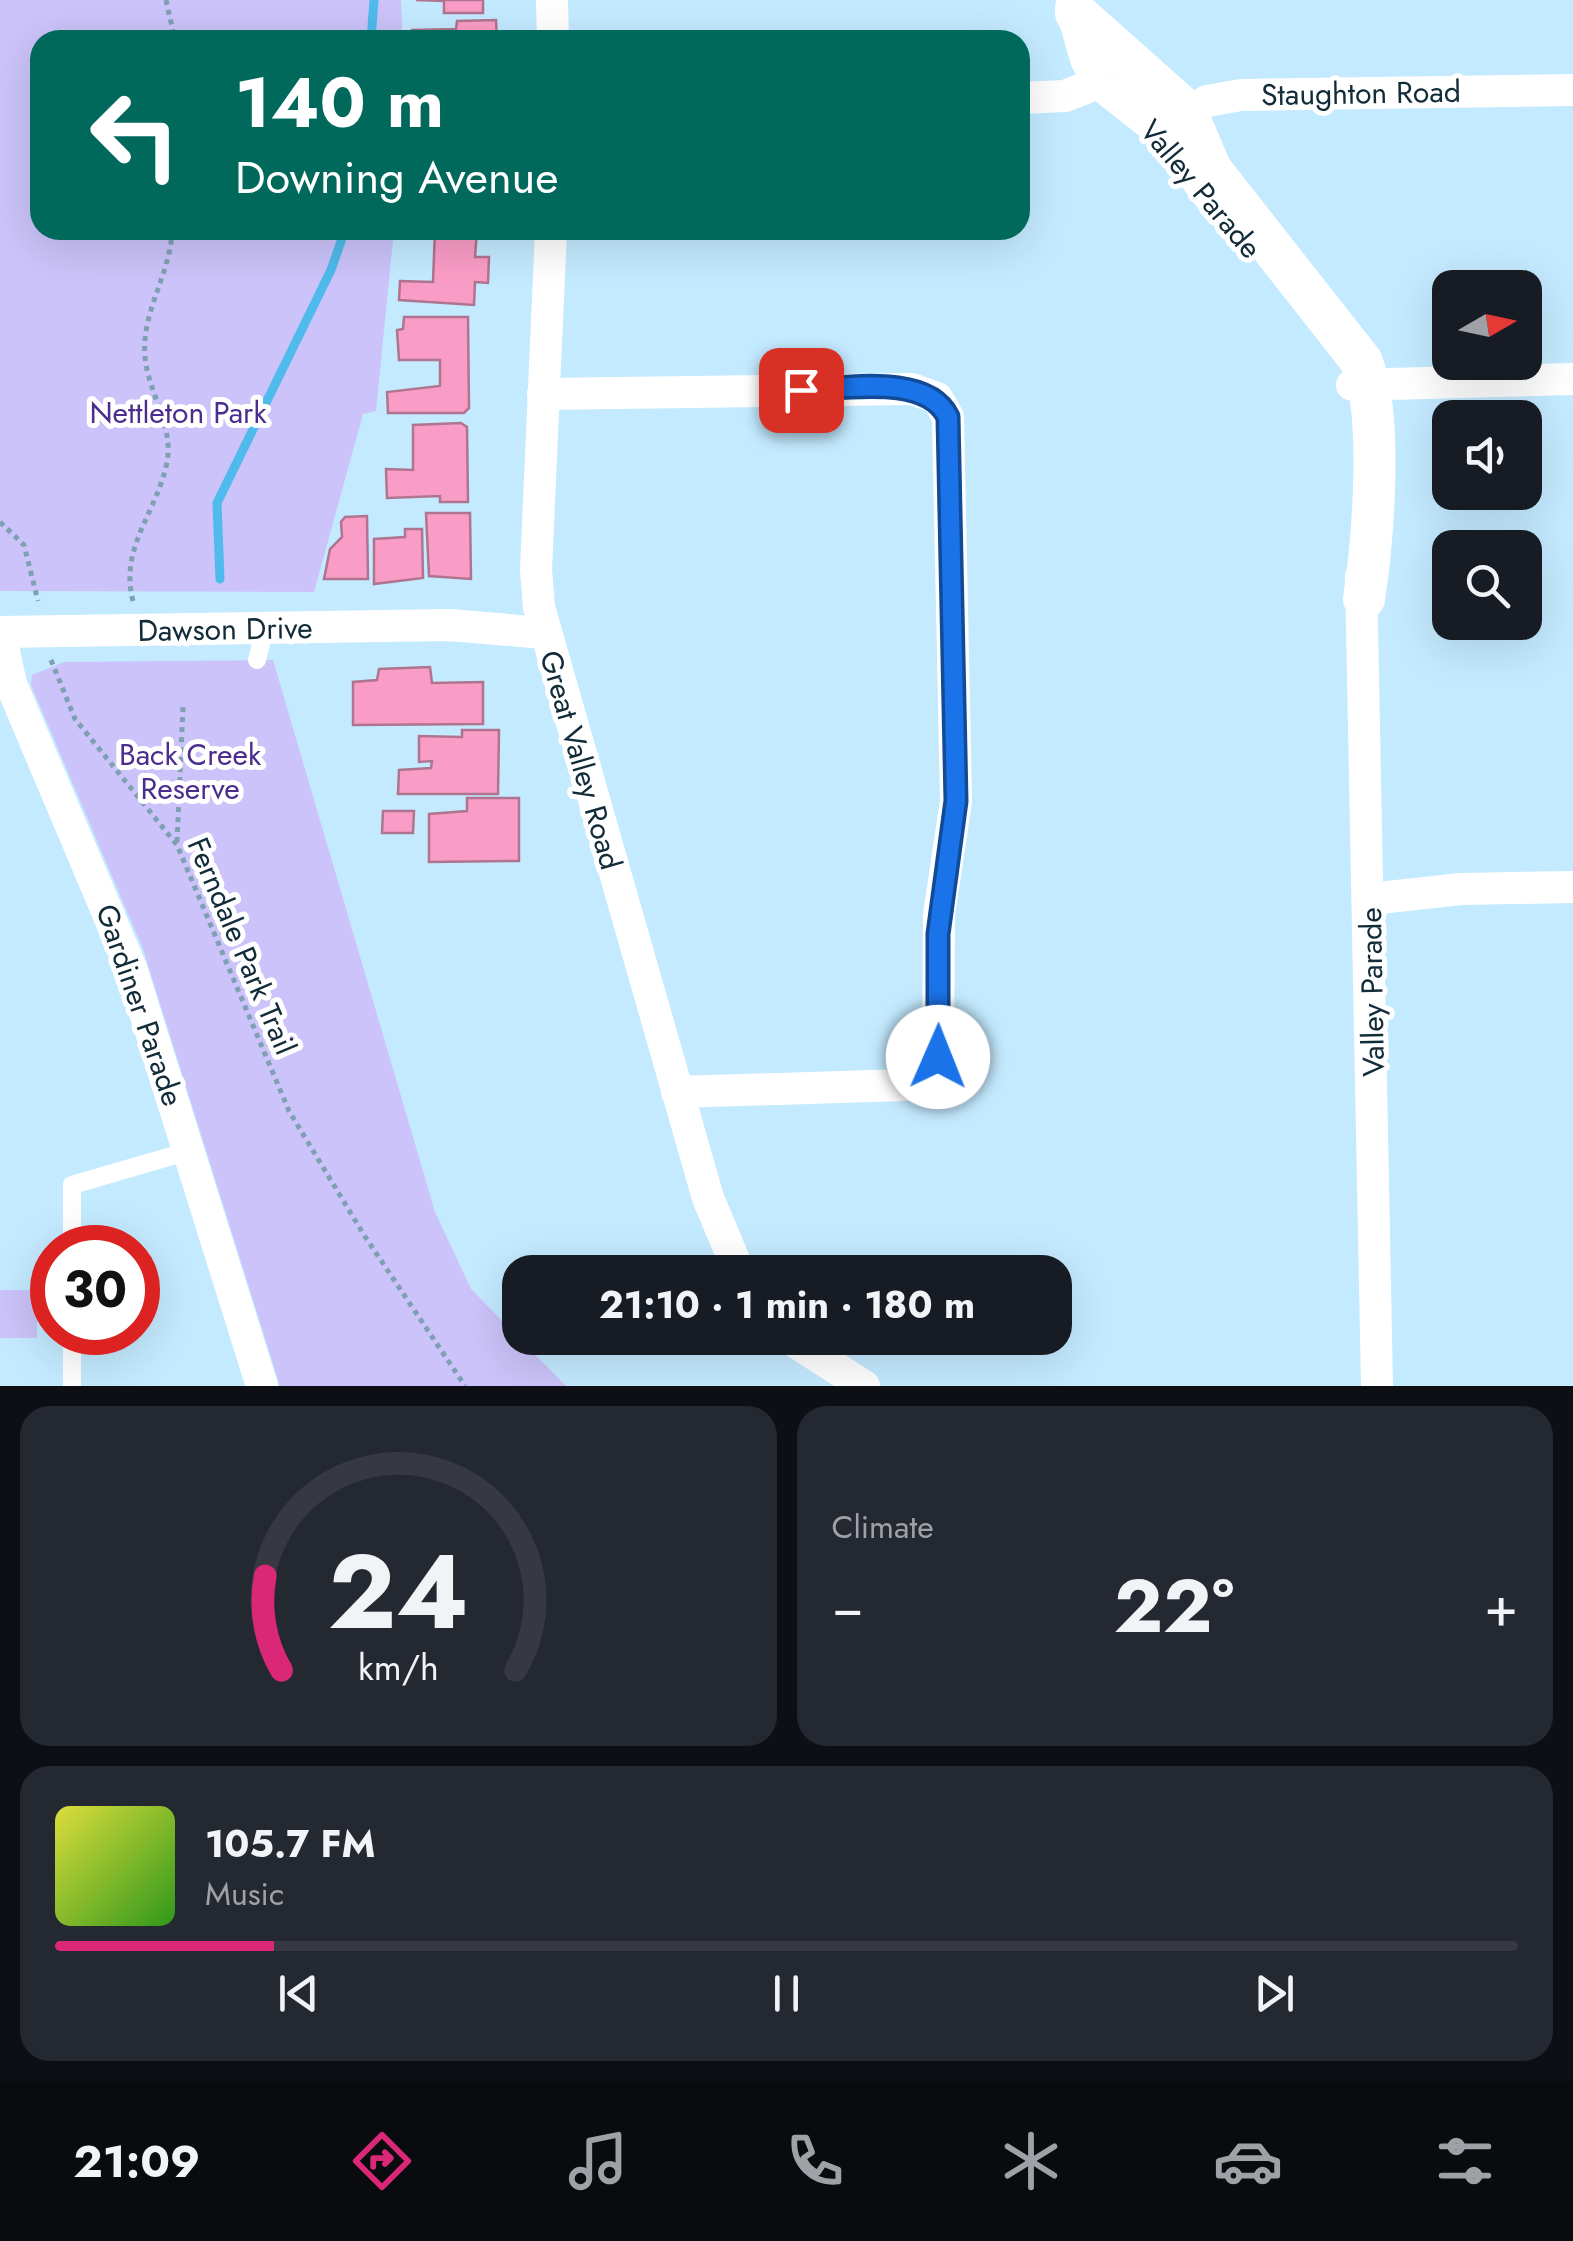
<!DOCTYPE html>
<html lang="en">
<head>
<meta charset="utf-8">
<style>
	:root { --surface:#171b24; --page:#242831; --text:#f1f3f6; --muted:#9ea1a6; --line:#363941; --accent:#db2777 }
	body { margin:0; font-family:Jost,sans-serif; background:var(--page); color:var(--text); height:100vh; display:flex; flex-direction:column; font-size:38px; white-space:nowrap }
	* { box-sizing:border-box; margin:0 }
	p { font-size:32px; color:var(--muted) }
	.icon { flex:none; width:55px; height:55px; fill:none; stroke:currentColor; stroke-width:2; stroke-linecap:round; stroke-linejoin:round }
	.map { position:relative; height:1386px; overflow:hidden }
	.sheet { display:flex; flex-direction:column; gap:20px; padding:20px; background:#0d0f14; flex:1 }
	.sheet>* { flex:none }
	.top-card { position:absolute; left:30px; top:30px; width:1000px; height:210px; border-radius:30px; box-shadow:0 10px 40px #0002; background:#00695c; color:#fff; overflow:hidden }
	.needle { width:65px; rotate:81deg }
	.tools { position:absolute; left:1432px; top:270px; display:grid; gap:20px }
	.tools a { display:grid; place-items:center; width:110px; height:110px; border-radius:20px; background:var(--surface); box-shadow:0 10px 40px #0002; font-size:50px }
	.speed { position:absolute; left:30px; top:1225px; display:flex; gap:20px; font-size:50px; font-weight:700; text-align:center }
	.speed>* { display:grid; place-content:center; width:130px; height:130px; border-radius:50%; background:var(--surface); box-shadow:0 10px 40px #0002; line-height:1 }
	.speed .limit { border:15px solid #d22; background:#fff; color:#111 }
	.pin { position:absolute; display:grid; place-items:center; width:85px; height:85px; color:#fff; margin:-42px; border-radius:20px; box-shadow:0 5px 15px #0006 }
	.me { position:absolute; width:110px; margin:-55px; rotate:1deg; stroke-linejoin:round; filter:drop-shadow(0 0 8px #0008) }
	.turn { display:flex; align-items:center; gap:35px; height:210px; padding:0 40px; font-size:45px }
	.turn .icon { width:130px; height:130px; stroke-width:2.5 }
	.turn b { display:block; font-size:70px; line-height:85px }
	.big { font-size:75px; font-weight:700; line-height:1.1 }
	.sheet .widget { flex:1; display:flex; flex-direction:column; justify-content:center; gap:15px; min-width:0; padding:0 35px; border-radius:30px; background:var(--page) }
	.sheet .dial { align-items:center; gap:0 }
	.dial svg { height:260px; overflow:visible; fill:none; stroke:var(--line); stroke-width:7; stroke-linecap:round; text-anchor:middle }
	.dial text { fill:var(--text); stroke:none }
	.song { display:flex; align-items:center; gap:30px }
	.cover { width:120px; height:120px; border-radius:15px; background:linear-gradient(135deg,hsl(60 70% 55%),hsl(110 70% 35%)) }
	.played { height:10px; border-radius:5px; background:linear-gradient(90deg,var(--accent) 15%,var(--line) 15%) }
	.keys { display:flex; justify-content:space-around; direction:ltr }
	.heat { display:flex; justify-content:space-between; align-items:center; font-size:55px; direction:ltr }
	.sheet .tiles { flex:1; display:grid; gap:20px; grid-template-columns:1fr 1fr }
	.widget:last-child { grid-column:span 2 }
	.trip { position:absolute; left:502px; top:1255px; width:570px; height:100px; border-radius:30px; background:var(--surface); box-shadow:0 10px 40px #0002; font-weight:700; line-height:100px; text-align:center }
	.menu { display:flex; height:160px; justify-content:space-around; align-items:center; background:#090b0e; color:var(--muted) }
	.menu .icon { width:70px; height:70px }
	.menu .on { color:var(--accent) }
	.menu b { font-size:45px; color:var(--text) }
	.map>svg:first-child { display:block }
	.green { fill:#cbc3f9 }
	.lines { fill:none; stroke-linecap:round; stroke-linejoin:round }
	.stream { stroke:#4fbaec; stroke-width:9 }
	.building { fill:#fa9dc6; stroke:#af758e; stroke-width:2.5 }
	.path { stroke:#7ea0b2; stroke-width:5; stroke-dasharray:5 5; stroke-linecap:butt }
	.service { stroke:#fff; stroke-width:18 }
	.minor { stroke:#fff; stroke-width:32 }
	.tertiary { stroke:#fff; stroke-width:42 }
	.route-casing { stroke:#114b97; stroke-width:25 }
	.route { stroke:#1a73e8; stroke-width:18 }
	.labels { text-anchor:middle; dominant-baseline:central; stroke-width:10; stroke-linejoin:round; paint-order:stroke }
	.street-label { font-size:30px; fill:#112b38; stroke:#fff }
	.park-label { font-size:30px; fill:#4a2d8d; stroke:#fff }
</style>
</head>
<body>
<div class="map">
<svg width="1573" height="1386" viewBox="0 0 1573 1386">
	<rect width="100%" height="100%" fill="#c4eaff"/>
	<g class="green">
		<polygon points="0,0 401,0 403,40 40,40 40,230 394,230 376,411 363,414 314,592 0,591"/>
		<polygon points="273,660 435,1212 471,1289 566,1386 280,1386 143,949 31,685 32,675 64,662"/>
		<rect x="0" y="1290" width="37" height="48"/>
	</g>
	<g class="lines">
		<g class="stream">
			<polyline points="371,40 374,0"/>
			<polyline points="220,579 217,503 331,270 345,230"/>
		</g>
	</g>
	<g class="building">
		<polygon points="483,0 483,13 444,13 444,1 416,0"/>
		<polygon points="496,20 497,40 412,40 412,30 456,29 457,21"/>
		<polygon points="435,230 477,230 475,257 489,257 488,283 475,282 474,305 399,300 400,281 433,282"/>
		<polygon points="404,317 468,317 469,408 464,413 388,413 387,392 440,386 440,360 399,360 397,330 403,329"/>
		<polygon points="461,423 467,427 468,502 440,502 440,496 387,498 386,469 413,470 413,425"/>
		<polygon points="426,513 470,513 471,579 429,576"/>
		<polygon points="367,516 368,579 324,579 330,549 342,537 341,522 345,517"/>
		<polygon points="405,529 422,529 423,578 374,584 374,539 405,537"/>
		<polygon points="430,667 432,683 483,682 483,724 353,725 353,682 377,680 379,669"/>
		<polygon points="462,730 499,730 498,794 398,794 399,770 431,768 432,761 419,762 419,736 462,737"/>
		<polygon points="467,798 519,798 519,861 429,862 429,814 467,811"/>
		<polygon points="383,811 414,811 413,833 382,833"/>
	</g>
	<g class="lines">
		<g class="path">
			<polyline points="166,0 175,40"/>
			<polyline points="0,522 24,545 38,601"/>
			<path d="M133,601C119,547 157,513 167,462C174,426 148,392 145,357C141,311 171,274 172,230"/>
			<polyline points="51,660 75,719 177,845 289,1111 364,1235 465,1386"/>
			<polyline points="177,842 183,706"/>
		</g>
		<g class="service">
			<polyline points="257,660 265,628"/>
			<polyline points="72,1248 72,1185 189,1151"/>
			<polyline points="72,1386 72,1332"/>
		</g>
		<g class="minor">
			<polyline points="552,0 553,40"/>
			<polyline points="1071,7 1086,59 1098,83 1159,131 1212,200"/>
			<polyline points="1020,98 1065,96 1098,83"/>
			<polyline points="1169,123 1207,101 1241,95 1573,90"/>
			<polyline points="551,230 536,570 539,607 708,1198 739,1272"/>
			<polyline points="1352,385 1573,379"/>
			<polyline points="543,394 912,389 937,398 948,417 956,801 939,915 938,1057 927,1075 905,1085 677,1092"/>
			<polyline points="1361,576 1377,1386"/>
			<polyline points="0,632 11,684 131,968 262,1386"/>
			<polyline points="1,632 449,625 544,633"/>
			<polyline points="1370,899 1461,889 1573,887"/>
			<polyline points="789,1338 864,1386"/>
		</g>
		<path class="tertiary" d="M1076,13L1186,111L1211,170L1362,362C1383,416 1373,540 1364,599"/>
	</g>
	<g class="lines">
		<defs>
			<path id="route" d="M801,390C844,389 927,373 948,417L956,801L938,934V1057"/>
		</defs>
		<use href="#route" class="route-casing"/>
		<use href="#route" class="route"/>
	</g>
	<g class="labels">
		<g class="street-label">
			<text transform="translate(1361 93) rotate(-1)">Staughton Road</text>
			<text transform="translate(1201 189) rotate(50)">Valley Parade</text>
			<text transform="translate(225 629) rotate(-1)">Dawson Drive</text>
			<text transform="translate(581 760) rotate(74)">Great Valley Road</text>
			<text transform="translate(242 946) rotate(67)">Ferndale Park Trail</text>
			<text transform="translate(1372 992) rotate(-91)">Valley Parade</text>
			<text transform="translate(140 1005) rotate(71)">Gardiner Parade</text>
		</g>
		<g class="park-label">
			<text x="178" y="412">Nettleton Park</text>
			<text x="190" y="754">Back Creek<tspan x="190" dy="34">Reserve</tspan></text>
		</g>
	</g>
</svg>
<div class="tools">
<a><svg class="needle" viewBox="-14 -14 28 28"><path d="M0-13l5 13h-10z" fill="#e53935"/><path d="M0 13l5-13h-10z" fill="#9ea1a6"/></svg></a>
<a><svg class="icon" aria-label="sound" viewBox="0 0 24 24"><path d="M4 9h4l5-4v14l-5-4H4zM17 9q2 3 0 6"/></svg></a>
<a><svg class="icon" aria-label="search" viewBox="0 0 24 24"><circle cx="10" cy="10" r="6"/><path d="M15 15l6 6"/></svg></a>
</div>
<div class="speed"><div class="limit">30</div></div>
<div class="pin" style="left:801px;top:390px;background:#d93025"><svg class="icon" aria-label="arrive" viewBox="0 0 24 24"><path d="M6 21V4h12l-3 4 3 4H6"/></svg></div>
<svg class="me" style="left:938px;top:1057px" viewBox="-20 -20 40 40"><circle r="19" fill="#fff"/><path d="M0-13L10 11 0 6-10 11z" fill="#1a73e8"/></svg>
<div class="trip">21:10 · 1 min · 180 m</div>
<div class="top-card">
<div class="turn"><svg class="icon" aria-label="left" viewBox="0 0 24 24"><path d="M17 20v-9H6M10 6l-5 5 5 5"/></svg><div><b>140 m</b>Downing Avenue</div></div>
</div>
</div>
<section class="sheet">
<div class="tiles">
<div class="widget dial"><svg viewBox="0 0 100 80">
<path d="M14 69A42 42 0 1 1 86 69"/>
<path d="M14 69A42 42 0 0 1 9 40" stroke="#db2777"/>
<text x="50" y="56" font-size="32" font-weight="700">24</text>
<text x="50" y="72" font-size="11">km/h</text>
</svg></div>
<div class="widget"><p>Climate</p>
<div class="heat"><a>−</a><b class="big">22°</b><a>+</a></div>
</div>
<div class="widget">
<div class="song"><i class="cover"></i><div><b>105.7 FM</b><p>Music</p></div></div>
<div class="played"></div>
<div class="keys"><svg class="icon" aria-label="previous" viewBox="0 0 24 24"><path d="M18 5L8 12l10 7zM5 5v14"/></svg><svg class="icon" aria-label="pause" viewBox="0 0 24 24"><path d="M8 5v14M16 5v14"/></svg><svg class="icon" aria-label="next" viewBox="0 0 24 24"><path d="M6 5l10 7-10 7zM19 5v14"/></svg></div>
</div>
</div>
</section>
<nav class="menu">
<b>21:09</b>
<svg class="icon on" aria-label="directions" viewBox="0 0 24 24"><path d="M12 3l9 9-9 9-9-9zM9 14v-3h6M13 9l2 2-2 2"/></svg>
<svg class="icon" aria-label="music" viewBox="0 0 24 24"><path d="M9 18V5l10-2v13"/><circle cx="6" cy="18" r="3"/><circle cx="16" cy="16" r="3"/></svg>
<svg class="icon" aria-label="phone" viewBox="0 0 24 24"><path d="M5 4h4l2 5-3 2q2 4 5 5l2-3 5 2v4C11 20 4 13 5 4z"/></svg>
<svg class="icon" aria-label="climate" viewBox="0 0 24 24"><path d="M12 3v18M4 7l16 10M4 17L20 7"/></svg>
<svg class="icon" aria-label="car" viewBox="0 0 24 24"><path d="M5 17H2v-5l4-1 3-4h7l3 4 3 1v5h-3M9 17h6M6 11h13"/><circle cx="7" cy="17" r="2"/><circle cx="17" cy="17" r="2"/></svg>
<svg class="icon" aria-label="filters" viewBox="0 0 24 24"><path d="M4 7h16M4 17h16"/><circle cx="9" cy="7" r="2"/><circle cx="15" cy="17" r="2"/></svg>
</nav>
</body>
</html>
